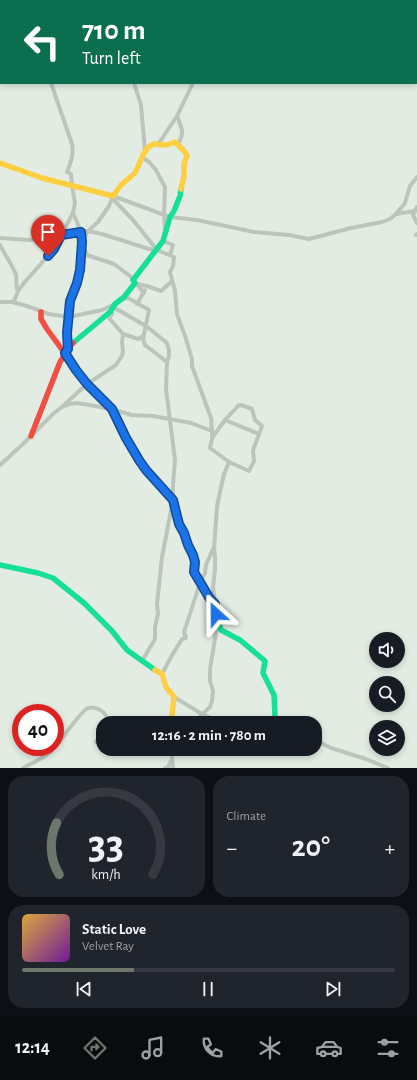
<!DOCTYPE html>
<html lang="en">
<head>
<meta charset="utf-8">
<style>
	:root { --surface:#171b24; --page:#20242c; --text:#f1f3f6; --muted:#9ea1a6; --line:#363941; --accent:#6c766b }
	body { margin:0; font-family:"Alegreya Sans",sans-serif; background:var(--page); color:var(--text); height:100vh; display:flex; flex-direction:column; font-size:15px; white-space:nowrap }
	* { box-sizing:border-box; margin:0 }
	p { font-size:13px; color:var(--muted) }
	.icon { flex:none; width:22px; height:22px; fill:none; stroke:currentColor; stroke-width:2; stroke-linecap:round; stroke-linejoin:round }
	.map { position:relative; height:768px; overflow:hidden }
	.panel { display:flex; flex-direction:column; gap:8px; padding:8px; background:#0d0f14; flex:1 }
	.panel>* { flex:none }
	.banner { position:absolute; left:0px; top:0px; width:417px; height:84px; box-shadow:0 2px 6px #0003; background:#0b6e4f; color:#fff; overflow:hidden }
	.buttons { position:absolute; left:369px; top:632px; display:grid; gap:8px }
	.buttons a { display:grid; place-items:center; width:36px; height:36px; border-radius:50%; background:var(--surface); box-shadow:0 2px 6px #0003; font-size:20px }
	.speed { position:absolute; left:12px; top:704px; display:flex; gap:8px; font-size:20px; font-weight:700; text-align:center }
	.speed>* { display:grid; place-content:center; width:52px; height:52px; border-radius:50%; background:var(--surface); box-shadow:0 2px 6px #0003; line-height:1 }
	.speed .limit { border:6px solid #d22; background:#fff; color:#111 }
	.pin { position:absolute; display:grid; place-items:center; width:34px; height:34px; color:#fff; margin:-41px -17px; border-radius:50% 50% 50% 0; rotate:-45deg; box-shadow:0 0 4px #0007 }
	.pin .icon { rotate:45deg }
	.me { position:absolute; width:44px; margin:-22px; rotate:336deg; stroke-linejoin:round; filter:drop-shadow(0 0 3px #0008) }
	.turn { display:flex; align-items:center; gap:14px; height:84px; padding:0 16px; font-size:18px }
	.turn .icon { width:52px; height:52px; stroke-width:2.5 }
	.turn b { display:block; font-size:28px; line-height:34px }
	.big { font-size:30px; font-weight:700; line-height:1.1 }
	.panel .tile { flex:1; display:flex; flex-direction:column; justify-content:center; gap:6px; min-width:0; padding:0 14px; border-radius:16px; background:var(--page) }
	.panel .dial { align-items:center; gap:0 }
	.dial svg { height:104px; overflow:visible; fill:none; stroke:var(--line); stroke-width:7; stroke-linecap:round; text-anchor:middle }
	.dial text { fill:var(--text); stroke:none }
	.song { display:flex; align-items:center; gap:12px }
	.cover { width:48px; height:48px; border-radius:6px; background:linear-gradient(135deg,hsl(40 70% 55%),hsl(280 70% 35%)) }
	.played { height:4px; border-radius:2px; background:linear-gradient(90deg,var(--accent) 30%,var(--line) 30%) }
	.keys { display:flex; justify-content:space-around; direction:ltr }
	.heat { display:flex; justify-content:space-between; align-items:center; font-size:22px; direction:ltr }
	.panel .tiles { flex:1; display:grid; gap:8px; grid-template-columns:1fr 1fr }
	.tile:last-child { grid-column:span 2 }
	.trip { position:absolute; left:96px; top:716px; width:226px; height:40px; border-radius:16px; background:var(--surface); box-shadow:0 2px 6px #0003; font-weight:700; line-height:40px; text-align:center }
	.tabs { display:flex; height:64px; justify-content:space-around; align-items:center; background:#090b0e; color:var(--muted) }
	.tabs .icon { width:28px; height:28px }
	.tabs .on { color:var(--accent) }
	.tabs b { font-size:18px; color:var(--text) }
	.map>svg:first-child { display:block }
	.lines { fill:none; stroke-linecap:round; stroke-linejoin:round }
	.street { stroke:#bcc5bc; stroke-width:4 }
	.fast { stroke:#16e098; stroke-width:5.5 }
	.slow { stroke:#ffcf43; stroke-width:5.5 }
	.jam { stroke:#f24e42; stroke-width:5.5 }
	.route-casing { stroke:#114b97; stroke-width:10 }
	.route { stroke:#1a73e8; stroke-width:7 }
</style>
</head>
<body>
<div class="map">
<svg width="417" height="768" viewBox="0 0 417 768">
	<rect width="100%" height="100%" fill="#e3ece3"/>
	<g class="lines">
		<g class="street">
			<polyline points="19,0 19,1"/>
			<polyline points="95,0 96,1"/>
			<polyline points="242,1 243,0"/>
			<polyline points="0,20 1,21"/>
			<path d="M51,83L72,144C74,154 71,163 67,172L71,174L72,186L75,203L73,213L77,222L81,232L82,242L87,255L114,264L130,276L144,293"/>
			<polyline points="134,83 141,105 145,151"/>
			<path d="M177,116C182,129 185,132 178,144"/>
			<polyline points="156,144 159,143 177,116 193,83"/>
			<polyline points="142,157 149,162 156,170 165,187 164,215 165,230"/>
			<polyline points="111,197 133,220 157,250"/>
			<polyline points="415,211 413,215 417,223"/>
			<polyline points="396,214 405,203 410,186 417,177"/>
			<polyline points="416,235 417,234"/>
			<polyline points="0,238 30,240 49,236 88,231 102,234 149,249 157,250 174,257 173,266 170,272 175,291 177,314 185,336 192,359 192,366 211,418 212,431"/>
			<polyline points="163,241 173,245 170,255"/>
			<path d="M0,245C5,255 12,264 16,275C17,281 15,286 18,291"/>
			<polyline points="137,284 147,286 161,291 172,281"/>
			<polyline points="122,299 128,298 149,310 143,339 145,345 167,362"/>
			<polyline points="0,302 12,302 27,306 49,314 69,317 102,310 115,304"/>
			<polyline points="12,302 14,301 18,291 24,283 54,249 73,213"/>
			<polyline points="137,304 145,290"/>
			<polyline points="113,307 146,326 167,343 169,350 169,356 167,362 166,389 175,460 173,484 173,500 162,557 157,604 158,614 155,627 155,639 142,661"/>
			<polyline points="123,334 138,339 143,336"/>
			<polyline points="68,349 67,333 70,301 77,283 80,270 82,242 88,231 98,222 109,206 113,196 170,217 197,220 254,232 289,235 309,239 351,228 382,222 390,219 396,214 415,211 417,207"/>
			<polyline points="63,406 87,384 116,365 122,356 123,352 122,342 123,334 109,318 112,314 112,309"/>
			<polyline points="225,420 259,434"/>
			<polyline points="212,438 225,420 239,405 241,405 252,409 255,420 262,426 253,450 254,461 249,471 229,462"/>
			<polyline points="0,465 23,444 53,414 62,407 70,404 77,403 95,406 111,409 132,415 153,416 191,423 212,431 212,439 210,448 229,462 224,474 217,506 214,549 215,556 215,569 213,588 215,604"/>
			<polyline points="162,674 171,657 182,639 186,638 184,632 200,583 205,573 206,565 213,549"/>
			<polyline points="174,697 202,714 223,723"/>
			<polyline points="193,723 210,707 212,701 213,691 210,681 210,669 216,633 216,618"/>
			<polyline points="315,740 331,748 366,759 388,768"/>
			<polyline points="96,742 103,732"/>
			<path d="M55,747C61,740 81,711 88,708C92,707 97,708 100,710C106,713 107,717 107,723"/>
			<polyline points="171,749 173,768"/>
			<path d="M23,768C34,762 47,757 55,747"/>
			<polyline points="165,768 168,767 171,761"/>
		</g>
		<g class="fast">
			<polyline points="73,343 110,312 115,304 124,297 135,283 133,280 163,241 170,217 174,211 180,196 181,189"/>
			<polyline points="171,498 173,500 179,524 185,533 188,545 193,555 195,562 193,572 210,599 215,604 216,614 221,630 240,640 265,661 263,673 274,695 275,716 278,723"/>
			<polyline points="0,565 38,573 53,578 84,603 112,631 127,650 155,670"/>
		</g>
		<g class="slow">
			<polyline points="0,163 42,178 113,196 121,185 135,173 143,155 148,147 154,144 167,145 175,142 185,152 187,156 184,164 184,176 181,189"/>
			<polyline points="155,670 162,674 166,687 174,697 171,723"/>
		</g>
		<g class="jam">
			<polyline points="41,312 41,319 47,329 87,384 111,409 126,438 139,460 146,470 171,498"/>
			<polyline points="31,436 60,362 71,345 73,343"/>
		</g>
	</g>
	<g class="lines">
		<defs>
			<polyline id="route" points="48,256 54,249 61,235 81,232 82,242 80,270 77,283 70,301 67,333 68,349 65,353 76,370 87,384 112,409 126,438 139,460 146,470 173,500 179,524 184,533 188,545 193,555 195,562 194,572 210,599 215,604 216,614"/>
		</defs>
		<use href="#route" class="route-casing"/>
		<use href="#route" class="route"/>
	</g>
</svg>
<div class="buttons">
<a><svg class="icon" aria-label="sound" viewBox="0 0 24 24"><path d="M4 9h4l5-4v14l-5-4H4zM17 9q2 3 0 6"/></svg></a>
<a><svg class="icon" aria-label="search" viewBox="0 0 24 24"><circle cx="10" cy="10" r="6"/><path d="M15 15l6 6"/></svg></a>
<a><svg class="icon" aria-label="layers" viewBox="0 0 24 24"><path d="M12 4l9 5-9 5-9-5zM3 14l9 5 9-5"/></svg></a>
</div>
<div class="speed"><div class="limit">40</div></div>
<div class="pin" style="left:48px;top:256px;background:#d93025"><svg class="icon" aria-label="arrive" viewBox="0 0 24 24"><path d="M6 21V4h12l-3 4 3 4H6"/></svg></div>
<svg class="me" style="left:216px;top:614px" viewBox="-20 -20 40 40"><path d="M0-17L14 15 0 8-14 15z" fill="#1a73e8" stroke="#fff" stroke-width="4"/></svg>
<div class="trip">12:16 · 2 min · 780 m</div>
<div class="banner">
<div class="turn"><svg class="icon" aria-label="left" viewBox="0 0 24 24"><path d="M17 20v-9H6M10 6l-5 5 5 5"/></svg><div><b>710 m</b>Turn left</div></div>
</div>
</div>
<section class="panel">
<div class="tiles">
<div class="tile dial"><svg viewBox="0 0 100 80">
<path d="M14 69A42 42 0 1 1 86 69"/>
<path d="M14 69A42 42 0 0 1 12 29" stroke="#6c766b"/>
<text x="50" y="56" font-size="32" font-weight="700">33</text>
<text x="50" y="72" font-size="11">km/h</text>
</svg></div>
<div class="tile"><p>Climate</p>
<div class="heat"><a>−</a><b class="big">20°</b><a>+</a></div>
</div>
<div class="tile">
<div class="song"><i class="cover"></i><div><b>Static Love</b><p>Velvet Ray</p></div></div>
<div class="played"></div>
<div class="keys"><svg class="icon" aria-label="previous" viewBox="0 0 24 24"><path d="M18 5L8 12l10 7zM5 5v14"/></svg><svg class="icon" aria-label="pause" viewBox="0 0 24 24"><path d="M8 5v14M16 5v14"/></svg><svg class="icon" aria-label="next" viewBox="0 0 24 24"><path d="M6 5l10 7-10 7zM19 5v14"/></svg></div>
</div>
</div>
</section>
<nav class="tabs">
<b>12:14</b>
<svg class="icon on" aria-label="directions" viewBox="0 0 24 24"><path d="M12 3l9 9-9 9-9-9zM9 14v-3h6M13 9l2 2-2 2"/></svg>
<svg class="icon" aria-label="music" viewBox="0 0 24 24"><path d="M9 18V5l10-2v13"/><circle cx="6" cy="18" r="3"/><circle cx="16" cy="16" r="3"/></svg>
<svg class="icon" aria-label="phone" viewBox="0 0 24 24"><path d="M5 4h4l2 5-3 2q2 4 5 5l2-3 5 2v4C11 20 4 13 5 4z"/></svg>
<svg class="icon" aria-label="climate" viewBox="0 0 24 24"><path d="M12 3v18M4 7l16 10M4 17L20 7"/></svg>
<svg class="icon" aria-label="car" viewBox="0 0 24 24"><path d="M5 17H2v-5l4-1 3-4h7l3 4 3 1v5h-3M9 17h6M6 11h13"/><circle cx="7" cy="17" r="2"/><circle cx="17" cy="17" r="2"/></svg>
<svg class="icon" aria-label="filters" viewBox="0 0 24 24"><path d="M4 7h16M4 17h16"/><circle cx="9" cy="7" r="2"/><circle cx="15" cy="17" r="2"/></svg>
</nav>
</body>
</html>
